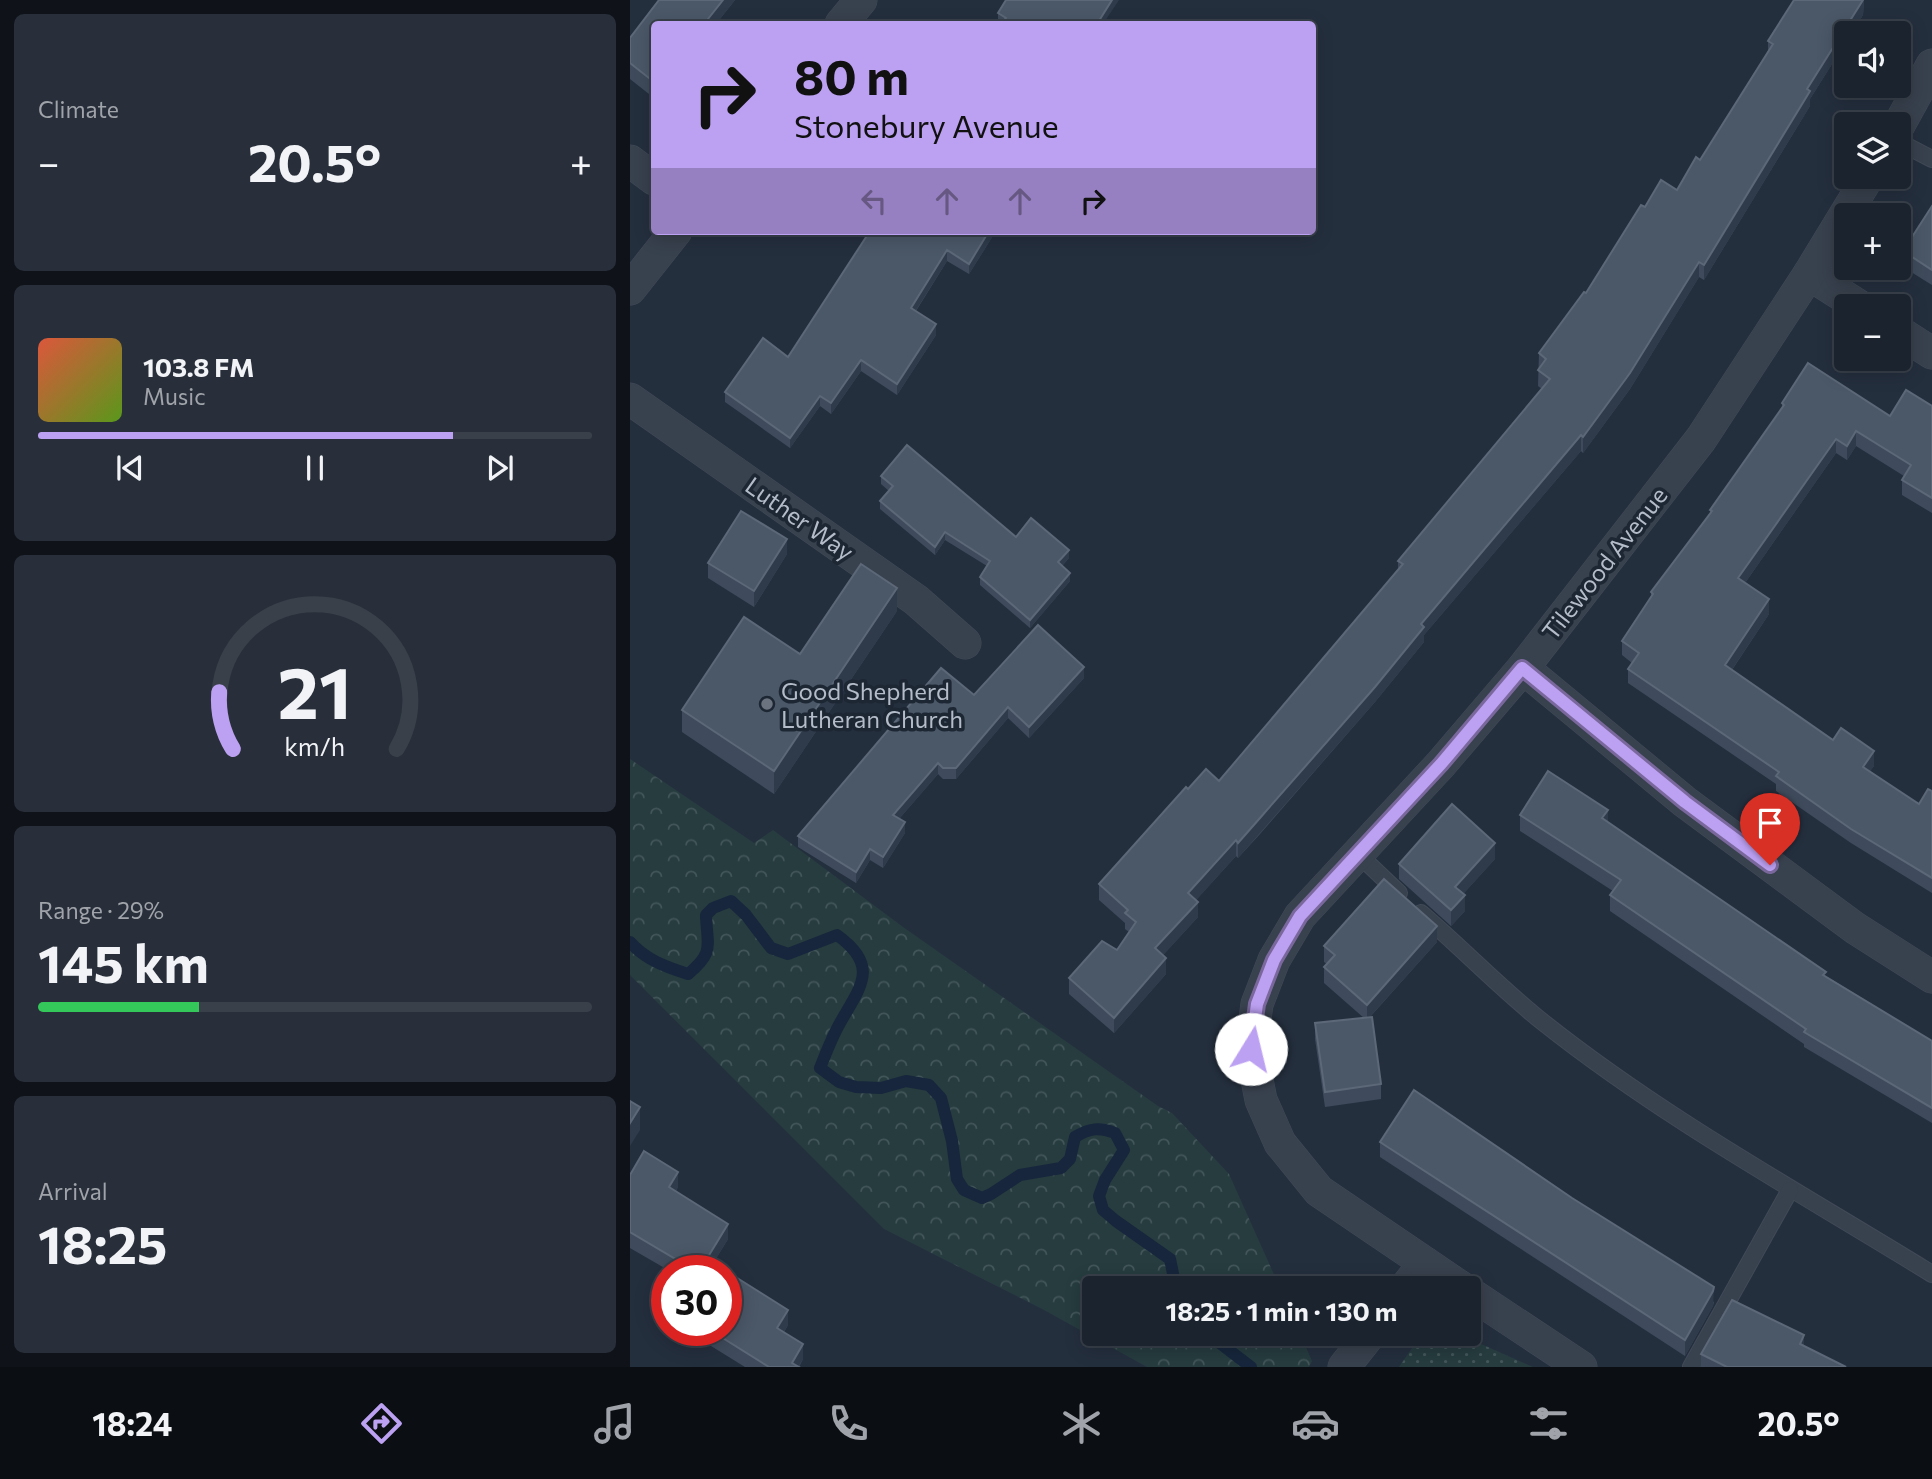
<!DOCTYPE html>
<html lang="en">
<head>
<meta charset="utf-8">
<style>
	:root { --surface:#1b232e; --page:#282f3a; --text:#f1f3f6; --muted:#a0a4aa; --line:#39404a; --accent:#bca0f2 }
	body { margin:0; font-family:Commissioner,sans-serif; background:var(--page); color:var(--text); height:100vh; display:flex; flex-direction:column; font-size:26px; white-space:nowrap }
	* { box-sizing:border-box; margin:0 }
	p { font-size:23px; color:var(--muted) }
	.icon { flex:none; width:38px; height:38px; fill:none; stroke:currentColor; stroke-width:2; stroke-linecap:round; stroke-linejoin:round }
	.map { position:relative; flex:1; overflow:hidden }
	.drawer { display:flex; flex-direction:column; gap:14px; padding:14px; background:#0f1319; width:630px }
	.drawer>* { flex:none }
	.guide { position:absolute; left:21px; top:21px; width:665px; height:214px; border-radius:7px; box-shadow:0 4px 18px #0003,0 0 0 2px var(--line); background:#bca0f2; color:#111; overflow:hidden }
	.tools { position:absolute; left:1204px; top:21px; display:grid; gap:14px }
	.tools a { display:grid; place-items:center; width:77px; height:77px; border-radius:7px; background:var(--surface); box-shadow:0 4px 18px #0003,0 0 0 2px var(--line); font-size:35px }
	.speed { position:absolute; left:21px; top:1255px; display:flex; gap:14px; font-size:35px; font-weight:700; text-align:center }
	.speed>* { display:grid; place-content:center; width:91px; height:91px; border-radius:50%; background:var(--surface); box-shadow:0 4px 18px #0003,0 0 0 2px var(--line); line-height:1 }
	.speed .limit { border:10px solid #d22; background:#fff; color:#111 }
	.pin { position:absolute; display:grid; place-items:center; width:60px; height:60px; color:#fff; margin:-72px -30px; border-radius:50% 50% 50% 0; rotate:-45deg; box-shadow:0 0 7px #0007 }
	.pin .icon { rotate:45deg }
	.me { position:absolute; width:77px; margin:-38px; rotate:9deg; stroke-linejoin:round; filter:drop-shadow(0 0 5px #0008) }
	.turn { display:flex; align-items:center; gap:24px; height:147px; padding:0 28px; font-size:32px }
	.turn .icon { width:91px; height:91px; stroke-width:2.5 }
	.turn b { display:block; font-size:49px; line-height:60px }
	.lanes { display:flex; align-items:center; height:66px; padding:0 28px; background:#0003; justify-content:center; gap:35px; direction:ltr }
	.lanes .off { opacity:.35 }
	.big { font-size:52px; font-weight:700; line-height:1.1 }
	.drawer .card { flex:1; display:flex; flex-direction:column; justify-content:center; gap:10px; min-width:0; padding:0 24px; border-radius:10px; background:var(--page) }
	.drawer .dial { align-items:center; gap:0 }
	.dial svg { height:182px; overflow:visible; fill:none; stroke:var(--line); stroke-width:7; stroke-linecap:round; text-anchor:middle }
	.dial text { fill:var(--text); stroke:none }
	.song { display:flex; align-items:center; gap:21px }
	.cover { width:84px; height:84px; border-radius:10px; background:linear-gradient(135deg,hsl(10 70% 55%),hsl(90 70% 35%)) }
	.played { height:7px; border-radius:4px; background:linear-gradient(90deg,var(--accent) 75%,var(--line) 75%) }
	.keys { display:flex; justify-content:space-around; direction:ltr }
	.heat { display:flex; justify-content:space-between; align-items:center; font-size:38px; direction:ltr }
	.charge { height:10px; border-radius:5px; background:linear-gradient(90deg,#34c759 29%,var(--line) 0) }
	.trip { position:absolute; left:452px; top:1276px; width:399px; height:70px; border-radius:7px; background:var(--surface); box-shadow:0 4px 18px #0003,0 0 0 2px var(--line); font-weight:700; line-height:70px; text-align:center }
	.menu { display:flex; height:112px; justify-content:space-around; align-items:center; background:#0b0e12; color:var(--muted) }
	.menu .icon { width:49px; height:49px }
	.menu .on { color:var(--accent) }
	.menu b { font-size:32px; color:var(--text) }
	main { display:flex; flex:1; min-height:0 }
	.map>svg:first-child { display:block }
	.forest { fill:url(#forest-crowns) }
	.park { fill:url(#park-dots) }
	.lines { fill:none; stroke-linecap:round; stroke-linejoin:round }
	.stream { stroke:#17263c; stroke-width:12 }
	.lane-casing { stroke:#414a57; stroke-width:18 }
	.street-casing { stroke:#414a57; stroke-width:33 }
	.lane { stroke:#38414e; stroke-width:16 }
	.street { stroke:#38414e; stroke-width:32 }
	.wall { fill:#3f4b5c }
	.shaded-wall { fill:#2f3b4b }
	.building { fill:#4b5868; stroke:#5c6777; stroke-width:2 }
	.route-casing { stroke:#7a689d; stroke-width:18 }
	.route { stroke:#bca0f2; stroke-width:12 }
	.worship-dot { fill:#6b7280; stroke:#1d2633; stroke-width:2.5 }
	.labels { text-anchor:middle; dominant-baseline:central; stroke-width:7; stroke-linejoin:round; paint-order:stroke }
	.street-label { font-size:24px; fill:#b4bcc9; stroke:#1d2633 }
	.poi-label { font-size:24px; fill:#b4bcc9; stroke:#1d2633; text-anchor:start }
</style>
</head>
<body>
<main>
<section class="drawer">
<div class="card"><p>Climate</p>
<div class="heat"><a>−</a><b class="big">20.5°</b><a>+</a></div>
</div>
<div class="card">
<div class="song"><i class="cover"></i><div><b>103.8 FM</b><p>Music</p></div></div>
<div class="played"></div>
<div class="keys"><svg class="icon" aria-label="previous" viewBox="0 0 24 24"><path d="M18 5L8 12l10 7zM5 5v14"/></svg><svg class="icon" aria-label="pause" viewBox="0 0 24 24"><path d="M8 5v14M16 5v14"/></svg><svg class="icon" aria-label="next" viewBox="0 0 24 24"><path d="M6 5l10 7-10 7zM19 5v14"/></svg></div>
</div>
<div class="card dial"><svg viewBox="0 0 100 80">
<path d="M14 69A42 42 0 1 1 86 69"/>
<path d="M14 69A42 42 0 0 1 8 44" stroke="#bca0f2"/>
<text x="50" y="56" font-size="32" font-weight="700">21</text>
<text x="50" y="72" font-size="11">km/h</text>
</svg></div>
<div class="card"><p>Range · 29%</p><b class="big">145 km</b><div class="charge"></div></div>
<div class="card"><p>Arrival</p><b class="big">18:25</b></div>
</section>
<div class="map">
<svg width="1302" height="1367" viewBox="0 0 1302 1367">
	<defs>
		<pattern id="forest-crowns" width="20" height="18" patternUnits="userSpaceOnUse" patternTransform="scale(1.75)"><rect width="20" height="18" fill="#263c3f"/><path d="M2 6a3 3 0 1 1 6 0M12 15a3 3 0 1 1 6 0" fill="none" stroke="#435659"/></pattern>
		<pattern id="park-dots" width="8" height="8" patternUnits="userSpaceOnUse" patternTransform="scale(1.75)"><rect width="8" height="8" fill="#263c3f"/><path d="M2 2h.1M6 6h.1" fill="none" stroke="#435659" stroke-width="1.8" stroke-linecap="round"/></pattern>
	</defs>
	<rect width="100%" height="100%" fill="#242f3e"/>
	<polygon class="forest" points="0,759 124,843 143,830 273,927 528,1106 542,1113 599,1174 650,1288 464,1288 464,1334 670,1334 682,1361 679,1367 517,1367 414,1310 254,1229 0,975"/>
	<polygon class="park" points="840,1339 903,1367 769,1367 782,1348"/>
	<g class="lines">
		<g class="stream">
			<path d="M0,942C16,960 36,967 58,974C85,952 77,946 76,915L83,908L101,901L116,915L141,948L158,954L207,935C250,966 231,986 210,1023C202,1037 196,1053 190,1068L209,1082L226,1087L251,1088L276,1081L299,1085L311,1098L322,1141L327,1179L334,1190L352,1198L361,1194L390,1175L431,1168L440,1159L445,1137C460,1128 469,1127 485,1133L494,1150L475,1180L469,1196L473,1210L486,1221L540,1259L546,1288"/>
			<polyline points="578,1334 621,1367"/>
		</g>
		<defs>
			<g id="lane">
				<polyline points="1269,142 1302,159"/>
				<polyline points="727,853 769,893"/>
				<path d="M791,913C833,949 871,989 914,1023C1035,1119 1171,1193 1302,1274"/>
				<polyline points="1061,1367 1160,1190"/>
			</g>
			<g id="street">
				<polyline points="211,24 231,0"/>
				<polyline points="1269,125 1302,65"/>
				<polyline points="0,161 24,179"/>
				<polyline points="1179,274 1229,306"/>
				<polyline points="0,289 46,231"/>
				<polyline points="1269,332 1302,353"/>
				<polyline points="0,399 286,600 335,643"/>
				<polyline points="893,668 1055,802 1225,928 1302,977"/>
				<polyline points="775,1288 795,1263"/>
				<polyline points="832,1288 689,1191 650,1143 631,1100 621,1049 627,1004 644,960 670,916 811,764 893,668 1071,439 1179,274 1238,177"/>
				<polyline points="838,1292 951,1367"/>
				<polyline points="714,1367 740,1334"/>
			</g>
		</defs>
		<use href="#lane" class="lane-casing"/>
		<use href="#street" class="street-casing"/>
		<use href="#lane" class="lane"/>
		<use href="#street" class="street"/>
	</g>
	<g class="wall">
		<polygon points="29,0 105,0 86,24 24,24 24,98 0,79 0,38"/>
		<polygon points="1164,0 1234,0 1233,15 1222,33 1216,33 1216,42 1180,99 1180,106 1074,280 1069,277 1000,389 953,453 951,451 794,635 794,642 745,702 630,834 608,858 606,856 566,900 568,917 533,955 536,974 484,1033 439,994 439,978 487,950 499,932 495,929 495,923 469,900 469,884 558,789 589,781 768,570 768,561 912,389 908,386 909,353 956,293 1015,207 1047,190 1070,160 1138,51 1138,41"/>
		<polygon points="368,13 473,24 369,24 368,23"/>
		<polygon points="1302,206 1302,285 1273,267 1273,251"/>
		<polygon points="240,231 366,231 339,274 317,261 286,311 306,335 267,395 231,371 201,414 190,406 160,448 95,402 95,392 158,357"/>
		<polygon points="1152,403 1260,416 1302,406 1302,513 1272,495 1272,480 1274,476 1226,446 1217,460 1206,453 1115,583 1139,614 1102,670 1203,740 1244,766 1240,771 1289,804 1302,791 1302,893 1221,843 1146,791 1146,784 998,683 998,669 1002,663 992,655 992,641 1021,597 1021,592 1080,513 1080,510 1152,408"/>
		<polygon points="251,476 386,537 439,558 432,566 440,581 400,628 350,585 350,577 357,566 315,540 305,555 250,509 250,501 259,491 251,484"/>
		<polygon points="157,554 124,607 78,578 78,563"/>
		<polygon points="267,611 144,794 52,732 52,710 170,654"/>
		<polygon points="454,678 399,738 378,718 326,779 313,779 308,774 269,819 275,833 253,868 240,860 226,883 168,847 168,836 344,695"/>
		<polygon points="890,815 978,822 1196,976 1302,1041 1302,1123 1174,1047 1174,1044 980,911 980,895 983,891 890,831"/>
		<polygon points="865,859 833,894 835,911 821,926 769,879 769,864"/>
		<polygon points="807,942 740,1017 751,1084 751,1099 695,1107 685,1039 685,1023 734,1018 694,983 694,967 697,964 694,962 694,946"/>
		<polygon points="750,1142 1084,1302 1083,1306 1055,1356 750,1157"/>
		<polygon points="0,1175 48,1187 46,1191 98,1239 79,1270 38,1270 0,1248"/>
		<polygon points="158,1325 154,1332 173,1359 169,1367 115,1367 60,1333 60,1330 96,1330"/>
		<polygon points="1174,1347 1216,1367 1071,1367 1071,1354"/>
	</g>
	<g class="shaded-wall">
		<polygon points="93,0 105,0 86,24 78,24 78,19"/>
		<polygon points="482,0 489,0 473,24 467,24"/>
		<polygon points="1227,0 1234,0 1233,15 1222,33 1216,33 1216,42 1180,99 1180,106 1074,280 1074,265"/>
		<polygon points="359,231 366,231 339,274 339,264"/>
		<polygon points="317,250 317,261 281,318 281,308"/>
		<polygon points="1069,262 1069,277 1000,389 953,453 953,437"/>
		<polygon points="306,324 306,335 267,395 267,384"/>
		<polygon points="231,360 231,371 201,414 201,403"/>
		<polygon points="190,396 190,406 160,448 160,438"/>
		<polygon points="1226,431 1226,446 1217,460 1217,446"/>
		<polygon points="951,435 951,451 794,635 794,642 745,702 608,858 608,843 791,624"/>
		<polygon points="1206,439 1206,453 1108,593 1108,578"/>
		<polygon points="315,532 315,540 305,555 305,547"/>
		<polygon points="157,539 157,554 124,607 124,591"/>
		<polygon points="439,550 439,558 428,570 428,562"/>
		<polygon points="440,573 440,581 400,628 400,620"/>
		<polygon points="267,588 267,611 144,794 144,771"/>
		<polygon points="1139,599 1139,614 1095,680 1095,665"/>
		<polygon points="454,667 454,678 399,738 399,727"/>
		<polygon points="378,707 378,718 326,779 326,768"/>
		<polygon points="1244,751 1244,766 1233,781 1233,767"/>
		<polygon points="308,763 308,774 263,826 263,815"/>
		<polygon points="978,810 978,825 972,818"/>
		<polygon points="275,822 275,833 253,868 253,857"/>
		<polygon points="606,840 606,856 558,909 558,893"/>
		<polygon points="865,843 865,859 825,903 825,887"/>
		<polygon points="240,849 240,860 226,883 226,872"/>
		<polygon points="835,895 835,911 821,926 821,910"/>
		<polygon points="568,902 568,917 525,964 525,948"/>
		<polygon points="807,926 807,942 737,1020 737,1005"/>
		<polygon points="536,958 536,974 484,1033 484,1018"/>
		<polygon points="10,1107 10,1130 0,1146 0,1123"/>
		<polygon points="48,1172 48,1187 39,1203 39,1187"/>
		<polygon points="98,1224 98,1239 79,1270 70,1270"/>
		<polygon points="1084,1287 1083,1306 1055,1356 1055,1340"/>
		<polygon points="158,1310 158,1325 147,1344 147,1328"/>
		<polygon points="1174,1335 1174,1351 1170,1344"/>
		<polygon points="173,1344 173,1359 168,1367 162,1363"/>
	</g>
	<g class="building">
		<polygon points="29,0 93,0 78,19 81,21 78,24 24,24 24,82 0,63 0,38"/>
		<polygon points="376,0 482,0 467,24 371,24 376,18 368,13"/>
		<polygon points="1164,0 1233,0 1177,89 1180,91 1074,265 1069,262 1000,373 953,437 951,435 791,624 794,627 745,687 630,818 608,843 606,840 558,893 568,902 525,948 536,958 484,1018 439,978 472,941 487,950 506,922 495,913 498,910 469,884 556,787 558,789 576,769 589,781 773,564 768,561 920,379 908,370 916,359 909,353 954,292 956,293 1011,205 1015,207 1031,180 1047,190 1066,157 1070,160 1143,44 1138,41"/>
		<polygon points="1302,206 1302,270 1273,251"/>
		<polygon points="240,231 359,231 339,264 317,250 281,308 306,324 267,384 231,360 201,403 190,396 160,438 95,392 133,338 158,357"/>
		<polygon points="1178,363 1260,416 1276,390 1302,406 1302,498 1272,480 1281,465 1226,431 1217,446 1206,439 1108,578 1139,599 1095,665 1203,740 1211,728 1244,751 1233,767 1289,804 1298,789 1302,791 1302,878 1221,829 1146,776 1149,772 998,669 1009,653 992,641 1023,594 1021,592 1082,511 1080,510 1154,405 1152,403"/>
		<polygon points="277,445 386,537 401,518 439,550 428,562 440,573 400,620 350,577 360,561 315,532 305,547 250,501 263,486 251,476"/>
		<polygon points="111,511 157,539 124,591 78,563"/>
		<polygon points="231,564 267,588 144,771 52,710 114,617 170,654"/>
		<polygon points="408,625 454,667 399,727 378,707 326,768 313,768 308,763 263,815 275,822 253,857 240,849 226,872 168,836 311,668 344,695"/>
		<polygon points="918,771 978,810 972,818 1196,972 1193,975 1302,1041 1302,1108 1174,1032 1176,1029 980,895 991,880 890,815"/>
		<polygon points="822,804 865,843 825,887 835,895 821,910 769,864"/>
		<polygon points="754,879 807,926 737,1005 694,967 705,955 694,946"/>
		<polygon points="742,1017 751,1084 695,1092 685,1023"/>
		<polygon points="784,1090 942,1198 1084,1287 1083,1291 1055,1340 750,1142"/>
		<polygon points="0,1101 10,1107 0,1123"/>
		<polygon points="14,1151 48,1172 39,1187 98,1224 70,1270 64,1270 0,1232 0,1175"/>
		<polygon points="96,1271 158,1310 147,1328 173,1344 162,1363 169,1367 139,1367 80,1330 96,1330"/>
		<polygon points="1102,1300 1174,1335 1170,1344 1216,1367 1097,1367 1071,1354"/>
	</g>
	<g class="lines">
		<defs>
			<polyline id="route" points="621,1049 627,1004 644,960 670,916 811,764 892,668 1055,802 1140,865"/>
		</defs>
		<use href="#route" class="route-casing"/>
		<use href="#route" class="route"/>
	</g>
	<circle class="worship-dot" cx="137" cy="704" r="7"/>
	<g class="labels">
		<g class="street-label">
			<text transform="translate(170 518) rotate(35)">Luther Way</text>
			<text transform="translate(974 563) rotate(-52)">Tilewood Avenue</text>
		</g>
		<g class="poi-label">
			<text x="151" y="690">Good Shepherd<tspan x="151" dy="28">Lutheran Church</tspan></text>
		</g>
	</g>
</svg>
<div class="tools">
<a><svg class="icon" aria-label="sound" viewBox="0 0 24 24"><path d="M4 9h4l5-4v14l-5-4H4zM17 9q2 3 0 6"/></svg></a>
<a><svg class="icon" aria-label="layers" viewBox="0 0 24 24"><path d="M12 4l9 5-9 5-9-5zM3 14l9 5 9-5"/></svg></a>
<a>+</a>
<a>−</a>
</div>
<div class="speed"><div class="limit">30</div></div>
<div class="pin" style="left:1140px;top:865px;background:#d93025"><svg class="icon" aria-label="arrive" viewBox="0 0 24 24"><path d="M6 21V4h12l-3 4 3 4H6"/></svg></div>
<svg class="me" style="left:621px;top:1049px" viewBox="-20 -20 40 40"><circle r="19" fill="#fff"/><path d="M0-13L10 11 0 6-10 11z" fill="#bca0f2"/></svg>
<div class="trip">18:25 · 1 min · 130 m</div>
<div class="guide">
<div class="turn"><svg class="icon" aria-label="right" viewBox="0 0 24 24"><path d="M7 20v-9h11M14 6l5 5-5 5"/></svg><div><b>80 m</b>Stonebury Avenue</div></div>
<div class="lanes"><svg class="icon off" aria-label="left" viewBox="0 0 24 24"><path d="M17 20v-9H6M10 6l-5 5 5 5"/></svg><svg class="icon off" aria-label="ahead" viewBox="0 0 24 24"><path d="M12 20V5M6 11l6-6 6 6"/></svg><svg class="icon off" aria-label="ahead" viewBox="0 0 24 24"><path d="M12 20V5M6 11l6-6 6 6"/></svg><svg class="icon" aria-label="right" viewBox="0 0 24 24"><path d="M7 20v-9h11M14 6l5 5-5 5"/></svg></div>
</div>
</div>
</main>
<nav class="menu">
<b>18:24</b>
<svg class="icon on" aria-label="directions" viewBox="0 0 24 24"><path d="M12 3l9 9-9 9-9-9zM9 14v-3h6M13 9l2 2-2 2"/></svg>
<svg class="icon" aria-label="music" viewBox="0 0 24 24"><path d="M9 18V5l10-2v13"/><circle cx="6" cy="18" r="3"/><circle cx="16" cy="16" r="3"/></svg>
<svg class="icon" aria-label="phone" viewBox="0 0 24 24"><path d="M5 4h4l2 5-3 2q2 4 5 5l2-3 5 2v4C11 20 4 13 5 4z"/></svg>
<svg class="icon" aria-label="climate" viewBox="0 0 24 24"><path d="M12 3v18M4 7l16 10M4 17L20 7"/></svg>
<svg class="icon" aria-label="car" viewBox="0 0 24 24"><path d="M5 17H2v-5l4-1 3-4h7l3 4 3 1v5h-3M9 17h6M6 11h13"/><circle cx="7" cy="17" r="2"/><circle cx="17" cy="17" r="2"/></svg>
<svg class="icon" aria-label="filters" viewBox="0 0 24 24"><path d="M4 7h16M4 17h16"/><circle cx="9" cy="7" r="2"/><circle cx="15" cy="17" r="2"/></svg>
<b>20.5°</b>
</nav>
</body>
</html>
